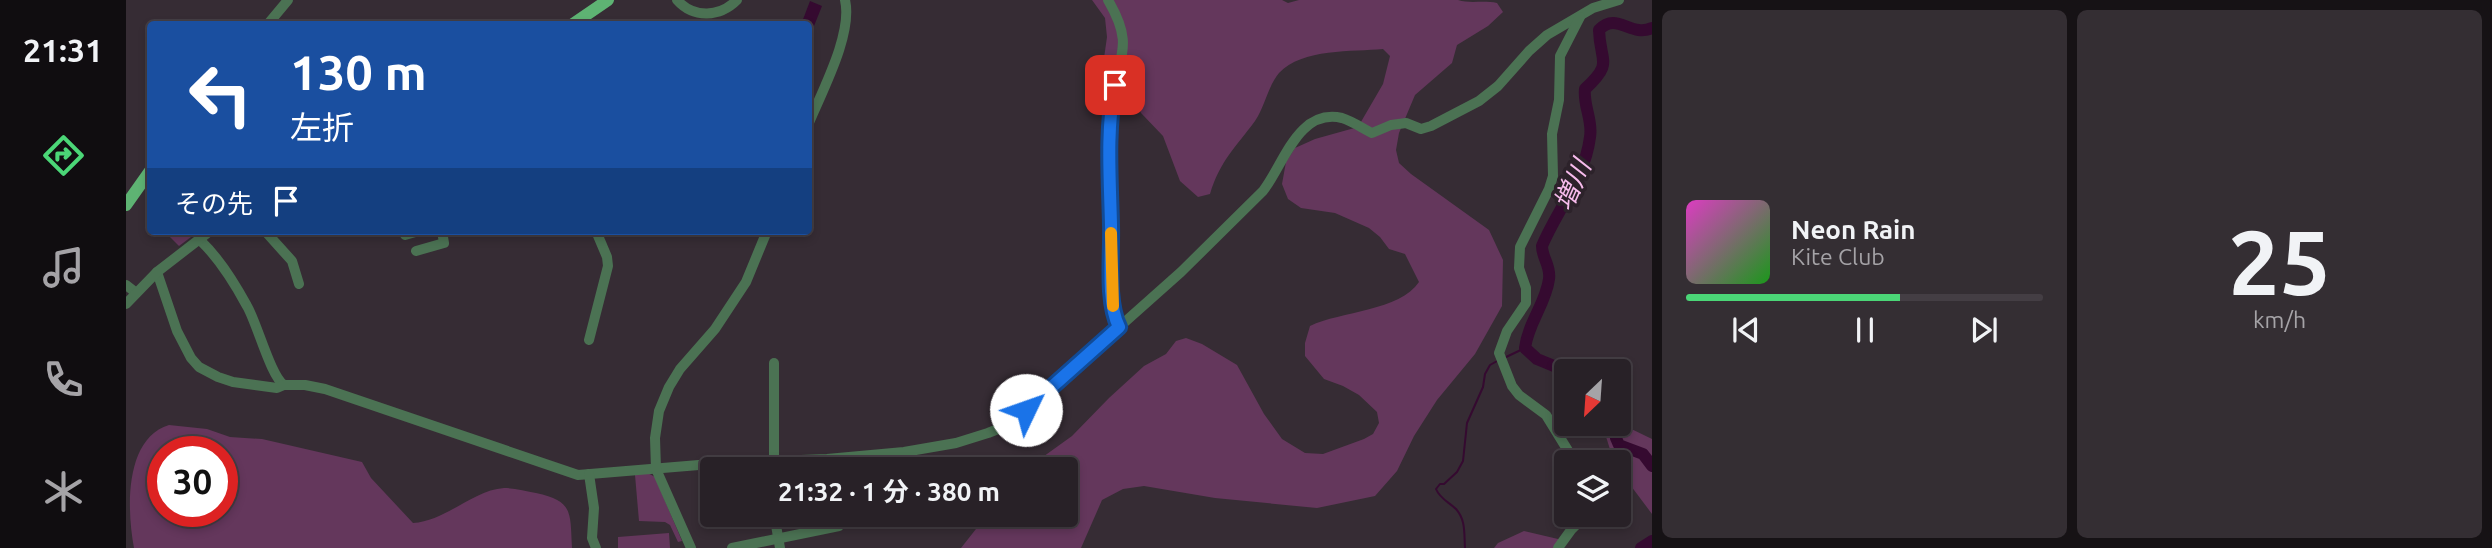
<!DOCTYPE html>
<html lang="ja">
<head>
<meta charset="utf-8">
<style>
	:root { --surface:#282127; --page:#342e33; --text:#f1f3f6; --muted:#a5a3a7; --line:#443e44; --accent:#4bd677 }
	body { margin:0; font-family:Ubuntu,"Noto Sans JP",sans-serif; background:var(--page); color:var(--text); height:100vh; display:flex; flex-direction:column; font-size:26px; white-space:nowrap }
	* { box-sizing:border-box; margin:0 }
	p { font-size:23px; color:var(--muted) }
	.icon { flex:none; width:38px; height:38px; fill:none; stroke:currentColor; stroke-width:2; stroke-linecap:round; stroke-linejoin:round }
	.map { position:relative; flex:1; overflow:hidden }
	.details { display:flex; flex-direction:column; gap:10px; padding:10px; background:#161215; width:840px }
	.details>* { flex:none }
	.top-card { position:absolute; left:21px; top:21px; width:665px; height:214px; border-radius:7px; box-shadow:0 4px 10px #0003,0 0 0 2px var(--line); background:#1a4fa0; color:#fff; overflow:hidden }
	.needle { width:46px; rotate:205deg }
	.controls { position:absolute; left:1428px; top:359px; display:grid; gap:14px }
	.controls a { display:grid; place-items:center; width:77px; height:77px; border-radius:7px; background:var(--surface); box-shadow:0 4px 10px #0003,0 0 0 2px var(--line); font-size:35px }
	.speed { position:absolute; left:21px; top:436px; display:flex; gap:14px; font-size:35px; font-weight:700; text-align:center }
	.speed>* { display:grid; place-content:center; width:91px; height:91px; border-radius:50%; background:var(--surface); box-shadow:0 4px 10px #0003,0 0 0 2px var(--line); line-height:1 }
	.speed .limit { border:10px solid #d22; background:#fff; color:#111 }
	.pin { position:absolute; display:grid; place-items:center; width:60px; height:60px; color:#fff; margin:-30px; border-radius:14px; box-shadow:0 4px 10px #0006 }
	.me { position:absolute; width:77px; margin:-38px; rotate:48deg; stroke-linejoin:round; filter:drop-shadow(0 0 5px #0008) }
	.turn { display:flex; align-items:center; gap:24px; height:147px; padding:0 28px; font-size:32px }
	.turn .icon { width:91px; height:91px; stroke-width:2.5 }
	.turn b { display:block; font-size:49px; line-height:60px }
	.then { display:flex; align-items:center; height:66px; padding:0 28px; background:#0003; gap:14px; font-size:26px }
	.details .tile { flex:1; display:flex; flex-direction:column; justify-content:center; gap:10px; min-width:0; padding:0 24px; border-radius:10px; background:var(--page) }
	.details .dial { align-items:center; gap:0 }
	.dial b { font-size:91px; line-height:1 }
	.song { display:flex; align-items:center; gap:21px }
	.cover { width:84px; height:84px; border-radius:10px; background:linear-gradient(135deg,hsl(310 70% 55%),hsl(120 70% 35%)) }
	.played { height:7px; border-radius:4px; background:linear-gradient(90deg,var(--accent) 60%,var(--line) 60%) }
	.keys { display:flex; justify-content:space-around; direction:ltr }
	.details .tiles { flex:1; display:grid; gap:10px; grid-template-columns:repeat(2,1fr) }
	.trip { position:absolute; left:574px; top:457px; width:378px; height:70px; border-radius:7px; background:var(--surface); box-shadow:0 4px 10px #0003,0 0 0 2px var(--line); font-weight:700; line-height:70px; text-align:center }
	main { display:flex; flex:1; min-height:0 }
	.tab-bar { display:flex; flex-direction:column; width:126px; justify-content:space-around; align-items:center; background:#100d10; color:var(--muted) }
	.tab-bar .icon { width:49px; height:49px }
	.tab-bar .current { color:var(--accent) }
	.tab-bar b { font-size:32px; color:var(--text) }
	.map>svg:first-child { display:block }
	.green { fill:#64375c; fill-rule:evenodd }
	.water { fill:#350a30 }
	.lines { fill:none; stroke-linecap:round; stroke-linejoin:round }
	.stream { stroke:#350a30; stroke-width:2 }
	.river { stroke:#350a30; stroke-width:12 }
	.minor { stroke:#4b7253; stroke-width:10 }
	.major { stroke:#5eb373; stroke-width:12 }
	.route-casing { stroke:#114b97; stroke-width:18 }
	.route { stroke:#1a73e8; stroke-width:12 }
	.slow { stroke:#f59e0b; stroke-width:12 }
	.labels { text-anchor:middle; dominant-baseline:central; stroke-width:7; stroke-linejoin:round; paint-order:stroke }
	.water-label { font-size:26px; font-style:italic; fill:#f7bbec; stroke:#2c222a }
</style>
</head>
<body>
<main>
<nav class="tab-bar">
<b>21:31</b>
<svg class="icon current" aria-label="directions" viewBox="0 0 24 24"><path d="M12 3l9 9-9 9-9-9zM9 14v-3h6M13 9l2 2-2 2"/></svg>
<svg class="icon" aria-label="music" viewBox="0 0 24 24"><path d="M9 18V5l10-2v13"/><circle cx="6" cy="18" r="3"/><circle cx="16" cy="16" r="3"/></svg>
<svg class="icon" aria-label="phone" viewBox="0 0 24 24"><path d="M5 4h4l2 5-3 2q2 4 5 5l2-3 5 2v4C11 20 4 13 5 4z"/></svg>
<svg class="icon" aria-label="climate" viewBox="0 0 24 24"><path d="M12 3v18M4 7l16 10M4 17L20 7"/></svg>
</nav>
<div class="map">
<svg width="1526" height="548" viewBox="0 0 1526 548">
	<rect width="100%" height="100%" fill="#362c34"/>
	<g class="green">
		<path d="M966,0H1156L1162,3L1173,0H1332C1344,4 1357,0 1371,3L1377,12L1362,26L1331,45L1326,63L1289,95L1273,133L1270,150L1273,163L1285,174L1363,230L1377,260L1376,306L1349,354L1311,400L1288,436L1271,471L1249,496L1191,508L1089,498L1018,486L997,489L976,500L955,548H835L861,515L940,514V469H904L914,459L946,436L983,398L1018,366L1040,354L1050,341L1060,338L1076,344L1111,365L1138,414L1156,439L1179,453L1197,454L1238,439L1247,434L1253,423L1251,412L1233,395L1217,386L1198,379L1179,356V343L1184,326C1215,311 1274,311 1293,282L1279,254L1263,249L1254,237L1243,228L1209,213L1175,208L1162,199L1156,184L1160,162L1169,148L1189,139L1232,127L1257,84L1264,56L1257,49C1227,52 1176,48 1153,73C1142,86 1139,106 1129,121C1109,148 1094,161 1084,194L1072,197L1054,181L1037,136L1015,113L1006,96L988,84L980,70L978,58L981,37L979,18Z"/>
		<polygon points="46,231 73,231 53,246 42,235"/>
		<polygon points="1493,423 1526,439 1526,514 1493,470 1493,462 1488,462 1476,424"/>
		<path d="M43,425L81,429L104,437L136,439L236,462L245,478L287,523C320,521 347,490 378,488C388,488 400,491 410,493C448,501 444,513 446,548H8C0,505 0,438 43,425ZM37,452H96V511H37Z"/>
		<polygon points="520,472 529,477 556,541 552,542 544,525 539,522 513,521 509,475"/>
		<polygon points="1398,531 1432,539 1438,548 1368,548 1372,543"/>
		<polygon points="543,533 544,548 492,548 492,537"/>
	</g>
	<polygon class="water" points="684,1 696,6 688,26 676,22"/>
	<g class="lines">
		<g class="stream">
			<polyline points="1378,358 1399,348"/>
			<path d="M1339,548C1338,534 1340,520 1330,509C1323,502 1314,499 1310,489L1314,484H1318L1331,472L1337,461L1341,423L1357,387L1359,374L1364,365L1373,360"/>
		</g>
		<g class="river">
			<path d="M1440,371L1411,359L1399,348C1402,323 1420,303 1423,279C1425,266 1416,258 1416,246C1431,210 1459,178 1464,137C1467,120 1457,106 1459,89C1488,62 1474,63 1473,30C1491,11 1505,38 1526,28"/>
			<polyline points="1493,413 1497,422 1490,438 1493,445 1517,454 1526,466"/>
			<polyline points="1515,548 1526,541"/>
		</g>
		<g class="minor">
			<path d="M551,0C568,19 594,17 611,0"/>
			<path d="M982,0C1010,48 991,55 986,102C982,144 984,185 985,226C986,257 979,299 993,327"/>
			<polyline points="142,24 162,0"/>
			<path d="M682,125C696,91 727,34 719,0"/>
			<polyline points="139,231 166,261 173,284"/>
			<polyline points="279,235 293,231"/>
			<path d="M74,240C94,259 108,282 121,306C131,323 145,377 158,385"/>
			<polyline points="290,251 318,243 316,231"/>
			<path d="M31,272L51,331L65,358L73,367L92,377L107,382L151,388L158,385H179L199,389L452,475L597,463L701,459L778,452L830,443L862,433L877,427L900,410L1055,272L1137,191C1158,164 1172,108 1216,118C1226,121 1236,128 1246,133L1265,125L1280,123L1295,129L1305,126L1353,101L1372,86L1403,51L1421,35L1467,8L1493,0"/>
			<polyline points="0,285 9,292"/>
			<polyline points="0,304 31,272 84,231"/>
			<polyline points="463,340 482,266 481,257 470,231"/>
			<polyline points="648,363 648,460"/>
			<polyline points="1449,462 1420,415 1393,395 1386,386 1373,353 1381,331 1400,303 1400,288 1393,268 1394,247 1423,189 1427,176 1426,134 1433,100 1434,56 1454,17"/>
			<polyline points="463,474 468,508 466,538 470,548"/>
			<polyline points="648,514 654,548"/>
			<polyline points="565,548 530,469 529,438 533,411 543,387 554,369 589,329 620,282 641,231"/>
			<polyline points="606,548 713,526"/>
			<polyline points="1432,548 1445,530 1461,514"/>
		</g>
		<g class="major">
			<polyline points="447,24 482,0"/>
			<polyline points="0,205 24,171"/>
		</g>
	</g>
	<g class="lines">
		<defs>
			<path id="route" d="M900,410L993,327C980,301 986,255 985,225C984,179 980,131 989,85"/>
		</defs>
		<use href="#route" class="route-casing"/>
		<use href="#route" class="route"/>
		<polyline class="slow" points="985,233 987,306"/>
	</g>
	<g class="labels">
		<g class="water-label">
			<text transform="translate(1446 185) rotate(-66)">増川</text>
		</g>
	</g>
</svg>
<div class="controls">
<a><svg class="needle" viewBox="-14 -14 28 28"><path d="M0-13l5 13h-10z" fill="#e53935"/><path d="M0 13l5-13h-10z" fill="#a5a3a7"/></svg></a>
<a><svg class="icon" aria-label="layers" viewBox="0 0 24 24"><path d="M12 4l9 5-9 5-9-5zM3 14l9 5 9-5"/></svg></a>
</div>
<div class="speed"><div class="limit">30</div></div>
<div class="pin" style="left:989px;top:85px;background:#d93025"><svg class="icon" aria-label="arrive" viewBox="0 0 24 24"><path d="M6 21V4h12l-3 4 3 4H6"/></svg></div>
<svg class="me" style="left:900px;top:410px" viewBox="-20 -20 40 40"><circle r="19" fill="#fff"/><path d="M0-13L10 11 0 6-10 11z" fill="#1a73e8"/></svg>
<div class="trip">21:32 · 1 分 · 380 m</div>
<div class="top-card">
<div class="turn"><svg class="icon" aria-label="left" viewBox="0 0 24 24"><path d="M17 20v-9H6M10 6l-5 5 5 5"/></svg><div><b>130 m</b>左折</div></div>
<div class="then">その先<svg class="icon" aria-label="arrive" viewBox="0 0 24 24"><path d="M6 21V4h12l-3 4 3 4H6"/></svg></div>
</div>
</div>
<section class="details">
<div class="tiles">
<div class="tile">
<div class="song"><i class="cover"></i><div><b>Neon Rain</b><p>Kite Club</p></div></div>
<div class="played"></div>
<div class="keys"><svg class="icon" aria-label="previous" viewBox="0 0 24 24"><path d="M18 5L8 12l10 7zM5 5v14"/></svg><svg class="icon" aria-label="pause" viewBox="0 0 24 24"><path d="M8 5v14M16 5v14"/></svg><svg class="icon" aria-label="next" viewBox="0 0 24 24"><path d="M6 5l10 7-10 7zM19 5v14"/></svg></div>
</div>
<div class="tile dial"><b>25</b><p>km/h</p></div>
</div>
</section>
</main>
</body>
</html>
